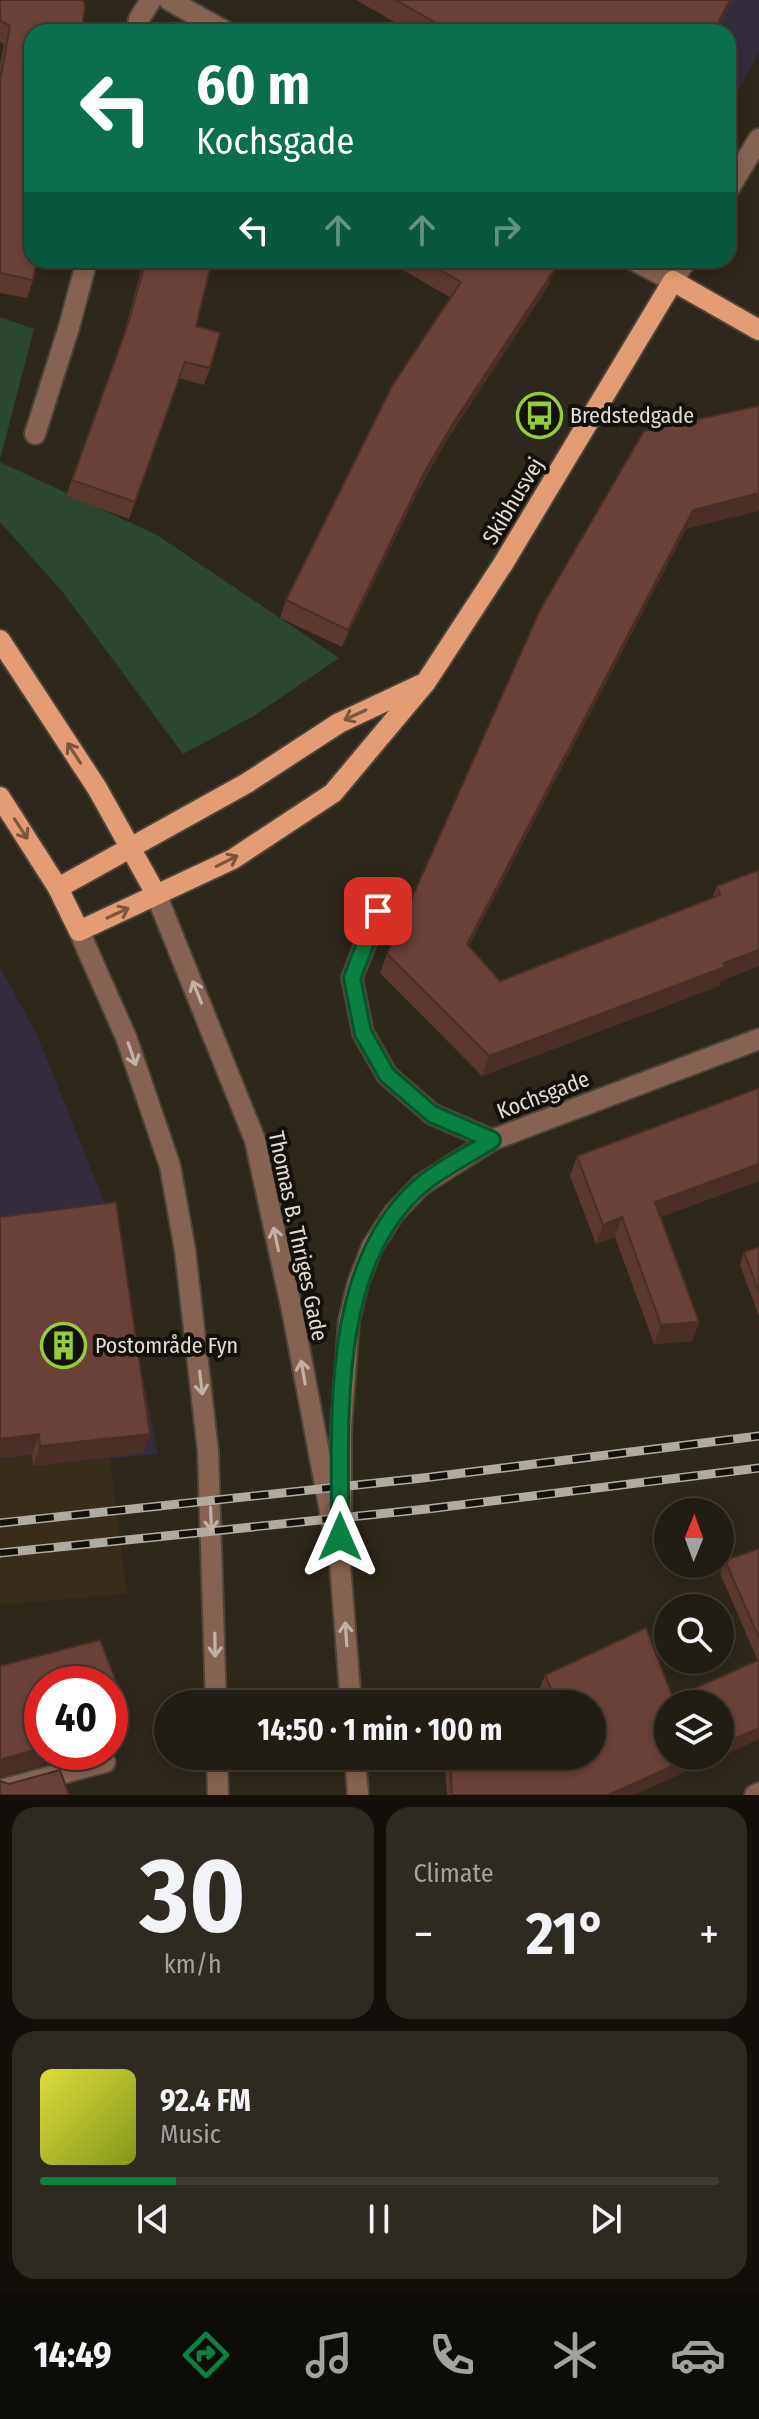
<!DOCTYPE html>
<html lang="en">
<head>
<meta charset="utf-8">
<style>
	:root { --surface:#221d14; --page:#2e2a22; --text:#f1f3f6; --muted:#a2a2a0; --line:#3f3b34; --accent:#0b8043 }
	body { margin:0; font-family:"Fira Sans Condensed",sans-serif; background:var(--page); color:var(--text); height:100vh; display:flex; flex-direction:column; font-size:30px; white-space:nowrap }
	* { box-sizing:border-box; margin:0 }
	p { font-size:26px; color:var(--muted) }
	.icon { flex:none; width:44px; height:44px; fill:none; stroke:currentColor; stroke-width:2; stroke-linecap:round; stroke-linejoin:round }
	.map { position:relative; height:1795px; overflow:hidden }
	.drawer { display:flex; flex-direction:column; gap:12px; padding:12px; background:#13100b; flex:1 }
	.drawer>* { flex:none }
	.guide { position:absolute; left:24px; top:24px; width:712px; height:244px; border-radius:24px; box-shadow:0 4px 12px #0003,0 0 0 2px var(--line); background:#0b6e4f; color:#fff; overflow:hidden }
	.needle { width:52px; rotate:1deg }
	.tools { position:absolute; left:654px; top:1498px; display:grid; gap:16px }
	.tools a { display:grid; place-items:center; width:80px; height:80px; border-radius:50%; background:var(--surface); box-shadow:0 4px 12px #0003,0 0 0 2px var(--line); font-size:40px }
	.speed { position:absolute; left:24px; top:1666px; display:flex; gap:16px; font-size:40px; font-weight:700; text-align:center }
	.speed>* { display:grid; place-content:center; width:104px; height:104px; border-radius:50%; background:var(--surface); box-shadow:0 4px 12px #0003,0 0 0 2px var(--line); line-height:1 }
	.speed .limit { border:12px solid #d22; background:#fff; color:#111 }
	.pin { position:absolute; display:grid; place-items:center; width:68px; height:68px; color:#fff; margin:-34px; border-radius:16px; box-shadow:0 4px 12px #0006 }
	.me { position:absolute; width:88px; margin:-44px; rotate:0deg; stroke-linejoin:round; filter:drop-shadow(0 0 6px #0008) }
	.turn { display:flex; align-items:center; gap:28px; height:168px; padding:0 40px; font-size:36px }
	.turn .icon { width:104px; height:104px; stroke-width:2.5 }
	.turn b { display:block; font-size:56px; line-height:68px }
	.lanes { display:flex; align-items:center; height:76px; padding:0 40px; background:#0003; justify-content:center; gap:40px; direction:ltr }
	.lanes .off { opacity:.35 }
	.big { font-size:60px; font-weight:700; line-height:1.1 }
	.drawer .widget { flex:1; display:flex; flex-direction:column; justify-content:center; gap:12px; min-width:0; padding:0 28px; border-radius:24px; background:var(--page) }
	.drawer .dial { align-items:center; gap:0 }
	.dial b { font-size:104px; line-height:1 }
	.song { display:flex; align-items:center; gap:24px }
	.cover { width:96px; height:96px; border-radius:12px; background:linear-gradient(135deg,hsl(60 70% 55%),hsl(70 70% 35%)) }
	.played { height:8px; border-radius:4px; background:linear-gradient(90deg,var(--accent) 20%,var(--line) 20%) }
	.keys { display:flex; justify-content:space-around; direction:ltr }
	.heat { display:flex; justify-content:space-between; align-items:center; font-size:44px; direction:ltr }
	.drawer .tiles { flex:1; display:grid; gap:12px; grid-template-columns:1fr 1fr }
	.widget:last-child { grid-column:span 2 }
	.trip { position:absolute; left:154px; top:1690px; width:452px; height:80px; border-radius:40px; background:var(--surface); box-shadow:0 4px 12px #0003,0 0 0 2px var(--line); font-weight:700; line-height:80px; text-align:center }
	.tabs { display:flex; height:128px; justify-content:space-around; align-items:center; background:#0e0c08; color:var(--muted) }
	.tabs .icon { width:56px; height:56px }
	.tabs .current { color:var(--accent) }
	.tabs b { font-size:36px; color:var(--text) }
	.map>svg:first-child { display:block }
	.commercial { fill:#332c3c }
	.built { fill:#382d1b }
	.green { fill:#2c4731 }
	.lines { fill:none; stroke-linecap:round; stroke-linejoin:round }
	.minor-casing { stroke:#4b4439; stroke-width:24 }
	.major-casing { stroke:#4b4439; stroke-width:24 }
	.minor { stroke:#866350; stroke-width:20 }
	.major { stroke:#e49c74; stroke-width:20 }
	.rail-casing { stroke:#b0aba1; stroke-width:9 }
	.rail { stroke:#14100b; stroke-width:6; stroke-dasharray:18; stroke-linecap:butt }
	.wall { fill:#5b3830 }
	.shaded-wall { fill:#4a2e27 }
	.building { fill:#6a4138; stroke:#4a2e27; stroke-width:2 }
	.oneway { stroke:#7c5640 }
	.oneway2 { stroke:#c1b2a6 }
	.route-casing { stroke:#07532c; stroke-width:20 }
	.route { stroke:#0b8043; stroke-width:14 }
	.labels { text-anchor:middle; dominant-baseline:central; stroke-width:8; stroke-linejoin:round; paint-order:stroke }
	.poi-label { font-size:22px; fill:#e1dcd4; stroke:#14100b; text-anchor:start }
	.street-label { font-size:22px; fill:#e1dcd4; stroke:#14100b }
</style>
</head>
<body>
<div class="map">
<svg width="759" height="1795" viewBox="0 0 759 1795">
	<rect width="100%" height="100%" fill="#2e271b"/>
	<g class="commercial">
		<polygon points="521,0 759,0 759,53 728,108 728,32 506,32"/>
		<polygon points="0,967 36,1033 112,1221 158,1454 33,1466 33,1455 0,1459"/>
	</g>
	<polygon class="built" points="33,1455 34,1466 110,1458 127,1594 0,1605 0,1459"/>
	<g class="green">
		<polygon points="0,317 34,329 0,459"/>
		<polygon points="0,462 157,535 339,658 252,717 183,754 62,591 0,522"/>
	</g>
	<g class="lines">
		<defs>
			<g id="minor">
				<polyline points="169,0 226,32"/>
				<polyline points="137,32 139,19 151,0"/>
				<polyline points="728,190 759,139"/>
				<polyline points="633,260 673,281 686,260"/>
				<polyline points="35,434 69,327 87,260"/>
				<polyline points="156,894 255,1140 293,1315 340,1564 351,1704"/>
				<polyline points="378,911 352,978 363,1033 387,1075 432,1114 492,1140"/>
				<polyline points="79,931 126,1037 170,1166 185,1250 208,1451 216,1704"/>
				<polyline points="341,1520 341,1429 349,1320 358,1283 372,1247 394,1213 421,1185 492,1140 759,1039"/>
				<polyline points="217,1756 218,1795"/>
				<polyline points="355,1756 358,1795"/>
				<polyline points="0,1790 105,1762"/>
				<polyline points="755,1795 759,1793"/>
			</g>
			<g id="major">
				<polyline points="0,640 97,788 156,894"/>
				<polyline points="0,797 58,888 79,931 233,859 333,793 426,682 503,564 673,281 759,330"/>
				<polyline points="58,888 247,783 339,723 420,685"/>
			</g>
		</defs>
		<use href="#minor" class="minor-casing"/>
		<use href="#major" class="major-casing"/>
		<use href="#minor" class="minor"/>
		<use href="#major" class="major"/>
		<defs>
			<g id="rail">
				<polyline points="0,1523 423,1478 759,1436"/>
				<polyline points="0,1553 427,1509 759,1468"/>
			</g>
		</defs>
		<use href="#rail" class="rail-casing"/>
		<use href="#rail" class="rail"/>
	</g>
	<g class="wall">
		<polygon points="0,0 83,0 33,280 27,298 0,293 0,64 4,44 0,42"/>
		<polygon points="356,0 733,0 716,32 412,32"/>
		<polygon points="144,260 212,260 196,326 210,368 204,385 179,378 129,519 66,496 122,340"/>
		<polygon points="386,260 551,260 554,270 547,288 445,443 418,491 342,647 280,618 286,600 451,298"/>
		<polygon points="686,529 469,946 500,981 712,898 717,886 759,870 759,966 721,981 719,986 482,1076 380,973 387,954"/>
		<polygon points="759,1088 759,1181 660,1217 699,1322 692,1341 654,1344 615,1237 596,1244 570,1176 577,1156"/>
		<polygon points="0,1217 150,1434 143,1453 33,1466 32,1454 0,1458"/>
		<polygon points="759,1247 759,1316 740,1265 744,1252"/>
		<polygon points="759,1549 759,1739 633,1795 447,1795 444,1756 592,1756 592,1704 547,1704 540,1688 545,1675 673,1698 758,1661 720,1573 725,1560"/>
	</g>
	<g class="shaded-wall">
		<polygon points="730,0 733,0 716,32 713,32"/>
		<polygon points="554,270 547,288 445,443 418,491 342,647 348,630 424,473 452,425"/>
		<polygon points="759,493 759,511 686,529 460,963 467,944 693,510"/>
		<polygon points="759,950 759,966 721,981 719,986 482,1076 489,1056"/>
		<polygon points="759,1164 759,1181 648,1221 655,1202"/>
		<polygon points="622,1217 615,1237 596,1244 603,1225"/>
		<polygon points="699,1322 692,1341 654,1344 661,1325"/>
		<polygon points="39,1434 32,1454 0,1458 0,1439"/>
		<polygon points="150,1434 143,1453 33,1466 40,1446"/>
		<polygon points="122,1697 115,1716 110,1717 110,1700"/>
		<polygon points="759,1728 759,1739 633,1795 608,1795 695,1756 720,1756 720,1745"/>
		<polygon points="42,1748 42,1752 48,1752 43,1765 0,1777 0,1762 3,1759"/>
	</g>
	<g class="building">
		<polygon points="0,0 83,0 85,7 81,32 32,32 32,260 37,260 33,280 0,273 0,81 10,26 0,20"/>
		<polygon points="396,0 730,0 713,32 452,32"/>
		<polygon points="146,260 212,260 196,326 220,333 210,368 185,362 135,502 72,480 128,324"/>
		<polygon points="423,260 551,260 554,270 452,425 424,473 348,630 286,600 392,386 461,282"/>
		<polygon points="759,406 759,493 693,510 467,944 500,981 720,895 717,886 759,870 759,950 724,963 725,967 489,1056 387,954 540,610 644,431"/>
		<polygon points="759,1088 759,1164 655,1202 699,1322 661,1325 622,1217 603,1225 577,1156"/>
		<polygon points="116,1202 150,1434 40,1446 39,1434 0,1439 0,1217"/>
		<polygon points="759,1247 759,1292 744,1252"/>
		<polygon points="759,1549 759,1638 725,1560"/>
		<polygon points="646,1628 673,1698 759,1660 759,1728 720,1745 720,1704 668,1704 668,1756 695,1756 608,1795 452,1795 450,1756 592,1756 592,1704 558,1704 545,1675"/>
		<polygon points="100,1640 122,1697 110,1700 110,1684 42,1684 42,1719 40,1720 42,1724 42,1748 3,1759 0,1762 0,1666"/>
		<polygon points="60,1770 69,1795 0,1795 0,1781 9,1784"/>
	</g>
	<defs><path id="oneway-shaft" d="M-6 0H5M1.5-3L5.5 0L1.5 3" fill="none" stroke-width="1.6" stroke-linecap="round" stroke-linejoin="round" transform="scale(2)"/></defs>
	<g class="oneway">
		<use href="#oneway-shaft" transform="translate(355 715) rotate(155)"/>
		<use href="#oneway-shaft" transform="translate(74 753) rotate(-123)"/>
		<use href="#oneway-shaft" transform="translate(21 829) rotate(57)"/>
		<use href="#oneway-shaft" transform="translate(227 861) rotate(-27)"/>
		<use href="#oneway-shaft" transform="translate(118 913) rotate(-25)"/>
	</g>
	<g class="oneway2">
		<use href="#oneway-shaft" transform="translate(197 992) rotate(-112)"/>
		<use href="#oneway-shaft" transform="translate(132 1054) rotate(71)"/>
		<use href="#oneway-shaft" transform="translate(276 1239) rotate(-102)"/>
		<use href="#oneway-shaft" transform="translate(303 1372) rotate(-100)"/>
		<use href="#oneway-shaft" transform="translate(201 1383) rotate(83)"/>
		<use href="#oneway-shaft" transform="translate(211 1519) rotate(88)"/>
		<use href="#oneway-shaft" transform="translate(346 1634) rotate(-94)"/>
		<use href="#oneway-shaft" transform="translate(215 1645) rotate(89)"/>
	</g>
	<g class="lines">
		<defs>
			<path id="route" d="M340,1537C341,1424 327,1267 420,1186C441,1168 469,1155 492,1140L432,1114L387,1075L363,1033L352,978L378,911"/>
		</defs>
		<use href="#route" class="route-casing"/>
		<use href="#route" class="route"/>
	</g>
	<defs>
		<symbol id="bus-ring" viewBox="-11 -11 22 22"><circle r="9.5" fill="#14100b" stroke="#95cc3b" stroke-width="1.5"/><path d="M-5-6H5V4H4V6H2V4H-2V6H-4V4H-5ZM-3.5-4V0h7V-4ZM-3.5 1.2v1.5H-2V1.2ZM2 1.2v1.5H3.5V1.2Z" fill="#95cc3b"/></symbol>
		<symbol id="building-ring" viewBox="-11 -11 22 22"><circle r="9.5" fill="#14100b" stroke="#95cc3b" stroke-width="1.5"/><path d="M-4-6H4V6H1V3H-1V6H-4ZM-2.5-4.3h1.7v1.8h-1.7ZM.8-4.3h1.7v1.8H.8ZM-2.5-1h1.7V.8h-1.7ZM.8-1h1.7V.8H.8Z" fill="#95cc3b"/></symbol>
	</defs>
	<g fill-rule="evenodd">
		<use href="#bus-ring" x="514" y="390" width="51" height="51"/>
		<use href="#building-ring" x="38" y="1320" width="51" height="51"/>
	</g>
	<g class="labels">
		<g class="poi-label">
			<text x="570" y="415">Bredstedgade</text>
			<text x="95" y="1345">Postområde Fyn</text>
		</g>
		<g class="street-label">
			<text transform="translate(513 501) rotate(-59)">Skibhusvej</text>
			<text transform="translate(543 1095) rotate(-21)">Kochsgade</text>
			<text transform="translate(298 1236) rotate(78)">Thomas B. Thriges Gade</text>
		</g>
	</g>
</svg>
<div class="tools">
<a><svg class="needle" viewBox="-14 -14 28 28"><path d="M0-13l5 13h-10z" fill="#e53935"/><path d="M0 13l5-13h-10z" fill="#a2a2a0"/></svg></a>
<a><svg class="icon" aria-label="search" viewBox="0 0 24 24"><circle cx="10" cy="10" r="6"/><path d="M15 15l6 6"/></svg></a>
<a><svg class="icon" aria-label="layers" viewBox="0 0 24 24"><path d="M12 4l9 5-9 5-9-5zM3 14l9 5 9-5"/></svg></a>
</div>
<div class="speed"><div class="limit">40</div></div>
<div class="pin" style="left:378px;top:911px;background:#d93025"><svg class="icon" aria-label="arrive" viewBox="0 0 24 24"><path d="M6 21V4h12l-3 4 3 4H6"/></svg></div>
<svg class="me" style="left:340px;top:1537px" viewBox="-20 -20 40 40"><path d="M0-17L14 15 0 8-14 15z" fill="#0b8043" stroke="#fff" stroke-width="4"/></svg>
<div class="trip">14:50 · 1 min · 100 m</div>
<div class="guide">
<div class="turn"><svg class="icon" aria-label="left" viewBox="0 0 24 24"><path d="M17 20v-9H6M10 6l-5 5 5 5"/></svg><div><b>60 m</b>Kochsgade</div></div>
<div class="lanes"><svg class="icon" aria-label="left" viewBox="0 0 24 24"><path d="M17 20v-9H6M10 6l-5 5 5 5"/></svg><svg class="icon off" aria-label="ahead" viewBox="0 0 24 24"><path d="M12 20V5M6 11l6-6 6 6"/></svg><svg class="icon off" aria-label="ahead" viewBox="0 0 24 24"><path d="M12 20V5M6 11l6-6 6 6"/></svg><svg class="icon off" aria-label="right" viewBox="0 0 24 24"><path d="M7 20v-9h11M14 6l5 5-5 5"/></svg></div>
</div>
</div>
<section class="drawer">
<div class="tiles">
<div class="widget dial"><b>30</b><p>km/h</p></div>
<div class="widget"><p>Climate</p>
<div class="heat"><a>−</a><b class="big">21°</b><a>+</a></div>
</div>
<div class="widget">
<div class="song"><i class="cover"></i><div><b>92.4 FM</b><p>Music</p></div></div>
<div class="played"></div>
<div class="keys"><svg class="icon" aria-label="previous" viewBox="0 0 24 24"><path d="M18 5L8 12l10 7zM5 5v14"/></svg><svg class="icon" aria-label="pause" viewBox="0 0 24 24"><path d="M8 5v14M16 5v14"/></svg><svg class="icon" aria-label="next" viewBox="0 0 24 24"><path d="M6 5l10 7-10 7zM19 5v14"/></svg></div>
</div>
</div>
</section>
<nav class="tabs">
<b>14:49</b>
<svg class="icon current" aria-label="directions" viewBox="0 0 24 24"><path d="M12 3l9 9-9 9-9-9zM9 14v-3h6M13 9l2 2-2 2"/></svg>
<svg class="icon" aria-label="music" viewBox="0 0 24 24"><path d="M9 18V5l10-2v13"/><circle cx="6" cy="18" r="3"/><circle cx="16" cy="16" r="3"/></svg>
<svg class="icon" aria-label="phone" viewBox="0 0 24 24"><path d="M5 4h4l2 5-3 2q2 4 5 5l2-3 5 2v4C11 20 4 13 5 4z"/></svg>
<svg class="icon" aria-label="climate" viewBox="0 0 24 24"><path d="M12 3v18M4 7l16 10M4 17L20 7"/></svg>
<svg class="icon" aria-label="car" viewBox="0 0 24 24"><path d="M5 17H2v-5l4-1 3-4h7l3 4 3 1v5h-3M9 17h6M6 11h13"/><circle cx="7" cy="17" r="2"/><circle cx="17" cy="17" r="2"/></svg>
</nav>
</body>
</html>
